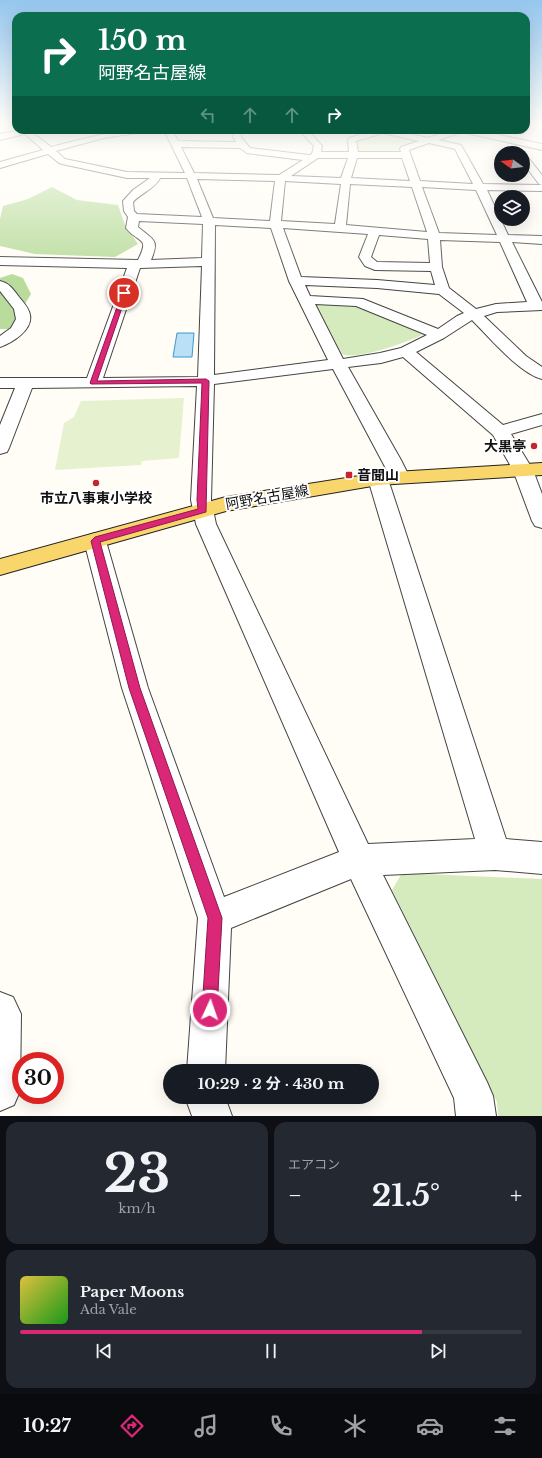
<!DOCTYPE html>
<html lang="ja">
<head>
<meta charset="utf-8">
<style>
	:root { --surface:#171b24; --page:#242831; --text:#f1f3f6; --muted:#9ea1a6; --line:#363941; --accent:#db2777 }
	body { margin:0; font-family:"Libre Baskerville","Noto Sans JP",serif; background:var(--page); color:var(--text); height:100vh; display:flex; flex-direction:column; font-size:15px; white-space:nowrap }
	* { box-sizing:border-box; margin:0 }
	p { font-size:13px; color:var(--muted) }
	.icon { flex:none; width:22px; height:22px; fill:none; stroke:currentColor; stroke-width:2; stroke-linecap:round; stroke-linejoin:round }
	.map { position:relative; height:1116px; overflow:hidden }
	.details { display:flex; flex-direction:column; gap:6px; padding:6px; background:#0d0f14; flex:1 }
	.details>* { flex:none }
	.banner { position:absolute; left:12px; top:12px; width:518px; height:122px; border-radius:12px; box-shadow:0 4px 16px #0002; background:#0b6e4f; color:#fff; overflow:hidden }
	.needle { width:26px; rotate:284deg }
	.tools { position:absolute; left:494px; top:146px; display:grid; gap:8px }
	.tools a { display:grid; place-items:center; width:36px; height:36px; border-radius:50%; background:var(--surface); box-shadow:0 4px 16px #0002; font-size:20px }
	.speed { position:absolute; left:12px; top:1052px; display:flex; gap:8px; font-size:20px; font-weight:700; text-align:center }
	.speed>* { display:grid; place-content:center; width:52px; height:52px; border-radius:50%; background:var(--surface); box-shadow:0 4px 16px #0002; line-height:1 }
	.speed .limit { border:6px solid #d22; background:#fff; color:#111 }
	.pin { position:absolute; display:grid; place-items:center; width:34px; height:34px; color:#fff; margin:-17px; border:2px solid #fff; border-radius:50%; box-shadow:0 1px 4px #0007 }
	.me { position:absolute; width:44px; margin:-22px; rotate:3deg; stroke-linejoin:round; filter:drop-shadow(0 0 3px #0008) }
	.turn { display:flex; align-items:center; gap:14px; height:84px; padding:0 20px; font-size:18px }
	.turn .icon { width:52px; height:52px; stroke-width:2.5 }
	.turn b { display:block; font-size:28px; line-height:34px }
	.lanes { display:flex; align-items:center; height:38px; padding:0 20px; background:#0003; justify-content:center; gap:20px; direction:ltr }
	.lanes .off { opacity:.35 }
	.big { font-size:30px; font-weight:700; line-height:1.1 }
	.details .widget { flex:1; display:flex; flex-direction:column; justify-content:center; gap:6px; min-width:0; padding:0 14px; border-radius:12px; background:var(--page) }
	.details .dial { align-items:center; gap:0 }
	.dial b { font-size:52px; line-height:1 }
	.song { display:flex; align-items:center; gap:12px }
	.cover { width:48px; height:48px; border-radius:6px; background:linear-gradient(135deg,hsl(50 70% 55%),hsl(120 70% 35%)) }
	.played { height:4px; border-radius:2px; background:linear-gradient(90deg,var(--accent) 80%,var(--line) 80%) }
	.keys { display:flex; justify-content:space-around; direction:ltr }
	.heat { display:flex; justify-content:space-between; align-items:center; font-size:22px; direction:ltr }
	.details .tiles { flex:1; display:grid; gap:6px; grid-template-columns:1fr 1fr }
	.widget:last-child { grid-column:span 2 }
	.trip { position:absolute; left:163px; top:1064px; width:216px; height:40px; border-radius:20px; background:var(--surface); box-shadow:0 4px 16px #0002; font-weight:700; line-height:40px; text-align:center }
	.tab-bar { display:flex; height:64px; justify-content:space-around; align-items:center; background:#090b0e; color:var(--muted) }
	.tab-bar .icon { width:28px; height:28px }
	.tab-bar .selected { color:var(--accent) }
	.tab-bar b { font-size:18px; color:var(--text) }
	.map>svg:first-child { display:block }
	.green { fill:#d5ebbd }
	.forest { fill:#b9dc9c }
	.pitch { fill:#e6f2cf }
	.water { fill:#b9e0f7; stroke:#3f96cf }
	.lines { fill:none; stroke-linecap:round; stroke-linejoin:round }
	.minor-casing { stroke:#444; stroke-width:2 }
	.major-casing { stroke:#222; stroke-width:2 }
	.minor { fill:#fff; fill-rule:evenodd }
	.major { fill:#f9d66b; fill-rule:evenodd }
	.route { fill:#db2777; stroke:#8e194d }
	.poi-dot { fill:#c4262e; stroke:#fff; stroke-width:1.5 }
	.labels { text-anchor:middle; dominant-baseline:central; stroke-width:4; stroke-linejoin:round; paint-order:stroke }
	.poi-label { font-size:14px; font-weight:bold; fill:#111; stroke:#fff; text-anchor:end }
	.street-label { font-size:14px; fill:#111; stroke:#fff }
</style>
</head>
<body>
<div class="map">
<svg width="542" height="1116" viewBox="0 0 542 1116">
	<rect width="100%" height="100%" fill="#fffdf5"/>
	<g class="green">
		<polygon points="383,132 422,140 399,148 399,153 358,152 358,141"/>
		<path d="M319,302L357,304L424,331V334C410,341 356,361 342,354L314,305Z"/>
		<polygon points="402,873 542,879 542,1116 498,1116 497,1102 392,890"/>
	</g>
	<g class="forest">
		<polygon points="52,187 77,200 118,205 125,225 138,244 115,257 35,254 0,246 0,219 3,206 28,199"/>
		<polygon points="12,274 23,278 31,294 10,329 0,329 0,278"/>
	</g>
	<polygon class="pitch" points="184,398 179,458 142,461 141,465 55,470 64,423 74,417 81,401"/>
	<polygon class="water" points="177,333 194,333 192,357 173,357"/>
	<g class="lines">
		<defs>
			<g id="minor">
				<path d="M20,130H35L32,132L51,147C83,139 113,130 146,130L142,132L104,138L56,151L65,159L127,172L185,173L164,130H172L178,141L236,142L233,137L235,130H243L241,137L250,148L309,155L312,154L314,146L299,130H308L322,146L321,152H349L348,140L349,138L375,130H394L428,138L451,130H475L542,144V150L462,132L438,140L461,145L483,184L542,185V191L487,190L508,235L542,236V244L512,242L542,302V310L497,312L484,316L526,356L542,367V379C519,373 489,337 472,320L444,338L416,352L503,425L542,414V425L511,434L533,470L542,494V528L535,526L532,521L513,470L493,435L403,357L381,363L348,367L401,460L409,476L406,480L399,482L392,480L333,369L214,384L211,500L216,524L368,844L475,839L368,479L371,475L378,473L385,475L388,479L506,839L542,842V874L495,870L383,875L487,1082L493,1096L496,1116H456L454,1098L351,879L231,928L225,1071H187L198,918L122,688L84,541L87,536L95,533L103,536L106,541L148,688L224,897L339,852L196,524L191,500L197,386L32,388L9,448L7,452L0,454V425L15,388H0V378H87L127,268L0,265V257L138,260C150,236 139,244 126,228L128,217L124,211L123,201L133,190L150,178H127L62,164L59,163L48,154L0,168V162L43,150L25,134L0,140V134ZM383,133L419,141L401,147L400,149L401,152H358L356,141ZM429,143L455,149L473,184L420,181L409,150ZM181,147L240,148L247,153L303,160L279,175L194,173ZM318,158H348L341,178L291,176ZM357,158H402L410,181L351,178ZM160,178H187L202,217L137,214L134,211L133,202C140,194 157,187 160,178ZM197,179L275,181L270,221L213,218ZM285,181L341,184L335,224L281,221ZM350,184L412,187L427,232L346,225ZM422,187L476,190L497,235L439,233ZM139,221L203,224L202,258L151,260C160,239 153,240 138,227ZM215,225L271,228L289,281L328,360L214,375ZM283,228L368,234L359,257L365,266L375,270L431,271L435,285L377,280L301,277ZM379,235L428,239L430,263L377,262L371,257ZM440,240L500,242L527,302L496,304L476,309L449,288L442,267ZM202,266L198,377L103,378L140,268ZM305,285L377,288L439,294L464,313L457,316L438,329L363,299L310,296ZM315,304L356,306L427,335L401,348L380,353L343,359Z"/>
				<polygon points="523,154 526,155 542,175 542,185 539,184 523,163"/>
				<path d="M0,281C9,283 13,289 19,297C23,302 29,308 30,315C33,330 12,343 0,347V336L11,328L16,319L14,309L0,291Z"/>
				<polygon points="0,992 13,997 21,1014 20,1091 14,1105 0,1111"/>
				<polygon points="185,1097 225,1097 232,1116 192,1116"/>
			</g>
			<polygon id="major" points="542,463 542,475 378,485 226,511 0,575 0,559 226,497 378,473"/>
		</defs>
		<use href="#minor" class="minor-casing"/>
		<use href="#major" class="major-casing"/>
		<use href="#minor" class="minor"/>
		<use href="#major" class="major"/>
	</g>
	<linearGradient id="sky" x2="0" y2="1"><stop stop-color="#95c6ee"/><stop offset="0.44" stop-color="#fffefa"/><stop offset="1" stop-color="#fffefa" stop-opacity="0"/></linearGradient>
	<rect width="542" height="280" fill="url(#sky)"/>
	<polygon class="route" points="124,292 127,293 97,381 206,379 209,381 206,512 100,542 140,688 222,918 217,1010 215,1015 210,1017 204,1015 202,1010 208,918 129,688 91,541 95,537 198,509 197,500 202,383 91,384 90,383 122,293"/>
	<g class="poi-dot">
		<circle cx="534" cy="446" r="4"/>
		<rect x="345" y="471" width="8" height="8" rx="2"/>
		<circle cx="96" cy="483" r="4"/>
	</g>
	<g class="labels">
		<g class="poi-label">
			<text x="526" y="446">大黒亭</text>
			<text x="357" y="475" text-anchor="start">音聞山</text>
			<text x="96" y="498" text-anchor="middle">市立八事東小学校</text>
		</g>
		<g class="street-label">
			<text transform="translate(267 497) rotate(-10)">阿野名古屋線</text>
		</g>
	</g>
</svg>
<div class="tools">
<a><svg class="needle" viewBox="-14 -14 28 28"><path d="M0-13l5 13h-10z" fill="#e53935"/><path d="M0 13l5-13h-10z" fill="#9ea1a6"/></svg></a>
<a><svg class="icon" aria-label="layers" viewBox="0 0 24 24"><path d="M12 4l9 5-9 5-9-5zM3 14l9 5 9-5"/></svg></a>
</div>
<div class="speed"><div class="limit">30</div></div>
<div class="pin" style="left:124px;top:293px;background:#d93025"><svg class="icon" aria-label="arrive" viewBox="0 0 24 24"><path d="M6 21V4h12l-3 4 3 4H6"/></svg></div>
<svg class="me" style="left:210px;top:1010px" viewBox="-20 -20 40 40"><circle r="17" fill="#db2777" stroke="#fff" stroke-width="3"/><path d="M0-11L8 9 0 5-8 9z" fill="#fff"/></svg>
<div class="trip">10:29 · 2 分 · 430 m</div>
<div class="banner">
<div class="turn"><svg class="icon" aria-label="right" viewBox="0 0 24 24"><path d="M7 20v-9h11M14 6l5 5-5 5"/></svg><div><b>150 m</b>阿野名古屋線</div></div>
<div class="lanes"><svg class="icon off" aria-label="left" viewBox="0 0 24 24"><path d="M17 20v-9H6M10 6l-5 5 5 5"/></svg><svg class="icon off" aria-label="ahead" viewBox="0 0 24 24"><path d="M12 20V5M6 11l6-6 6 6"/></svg><svg class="icon off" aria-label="ahead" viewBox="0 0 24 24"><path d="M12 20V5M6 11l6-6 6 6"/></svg><svg class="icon" aria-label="right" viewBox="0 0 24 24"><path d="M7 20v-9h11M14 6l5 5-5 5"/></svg></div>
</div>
</div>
<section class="details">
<div class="tiles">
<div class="widget dial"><b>23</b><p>km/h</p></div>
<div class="widget"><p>エアコン</p>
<div class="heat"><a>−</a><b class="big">21.5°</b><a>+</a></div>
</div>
<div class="widget">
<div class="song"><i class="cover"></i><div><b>Paper Moons</b><p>Ada Vale</p></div></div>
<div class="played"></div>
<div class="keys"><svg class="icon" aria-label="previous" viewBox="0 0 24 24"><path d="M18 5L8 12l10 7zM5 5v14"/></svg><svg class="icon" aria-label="pause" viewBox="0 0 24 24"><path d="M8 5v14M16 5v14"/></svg><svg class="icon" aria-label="next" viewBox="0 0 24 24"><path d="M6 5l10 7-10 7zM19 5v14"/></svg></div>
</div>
</div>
</section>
<nav class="tab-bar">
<b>10:27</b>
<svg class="icon selected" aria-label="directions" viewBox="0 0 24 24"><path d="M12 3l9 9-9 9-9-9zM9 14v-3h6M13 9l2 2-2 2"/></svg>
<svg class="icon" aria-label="music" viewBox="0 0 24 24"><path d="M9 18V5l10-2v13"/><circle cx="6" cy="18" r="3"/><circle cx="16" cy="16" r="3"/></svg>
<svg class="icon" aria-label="phone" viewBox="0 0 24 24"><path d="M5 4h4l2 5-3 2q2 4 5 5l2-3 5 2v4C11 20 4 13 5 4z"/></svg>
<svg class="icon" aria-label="climate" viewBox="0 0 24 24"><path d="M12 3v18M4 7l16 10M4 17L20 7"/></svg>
<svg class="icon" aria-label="car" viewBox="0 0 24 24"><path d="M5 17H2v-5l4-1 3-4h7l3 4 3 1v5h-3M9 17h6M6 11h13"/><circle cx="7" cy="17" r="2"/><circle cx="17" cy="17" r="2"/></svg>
<svg class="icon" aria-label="filters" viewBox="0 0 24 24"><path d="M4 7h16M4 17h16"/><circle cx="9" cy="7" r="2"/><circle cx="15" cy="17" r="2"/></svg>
</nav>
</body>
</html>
